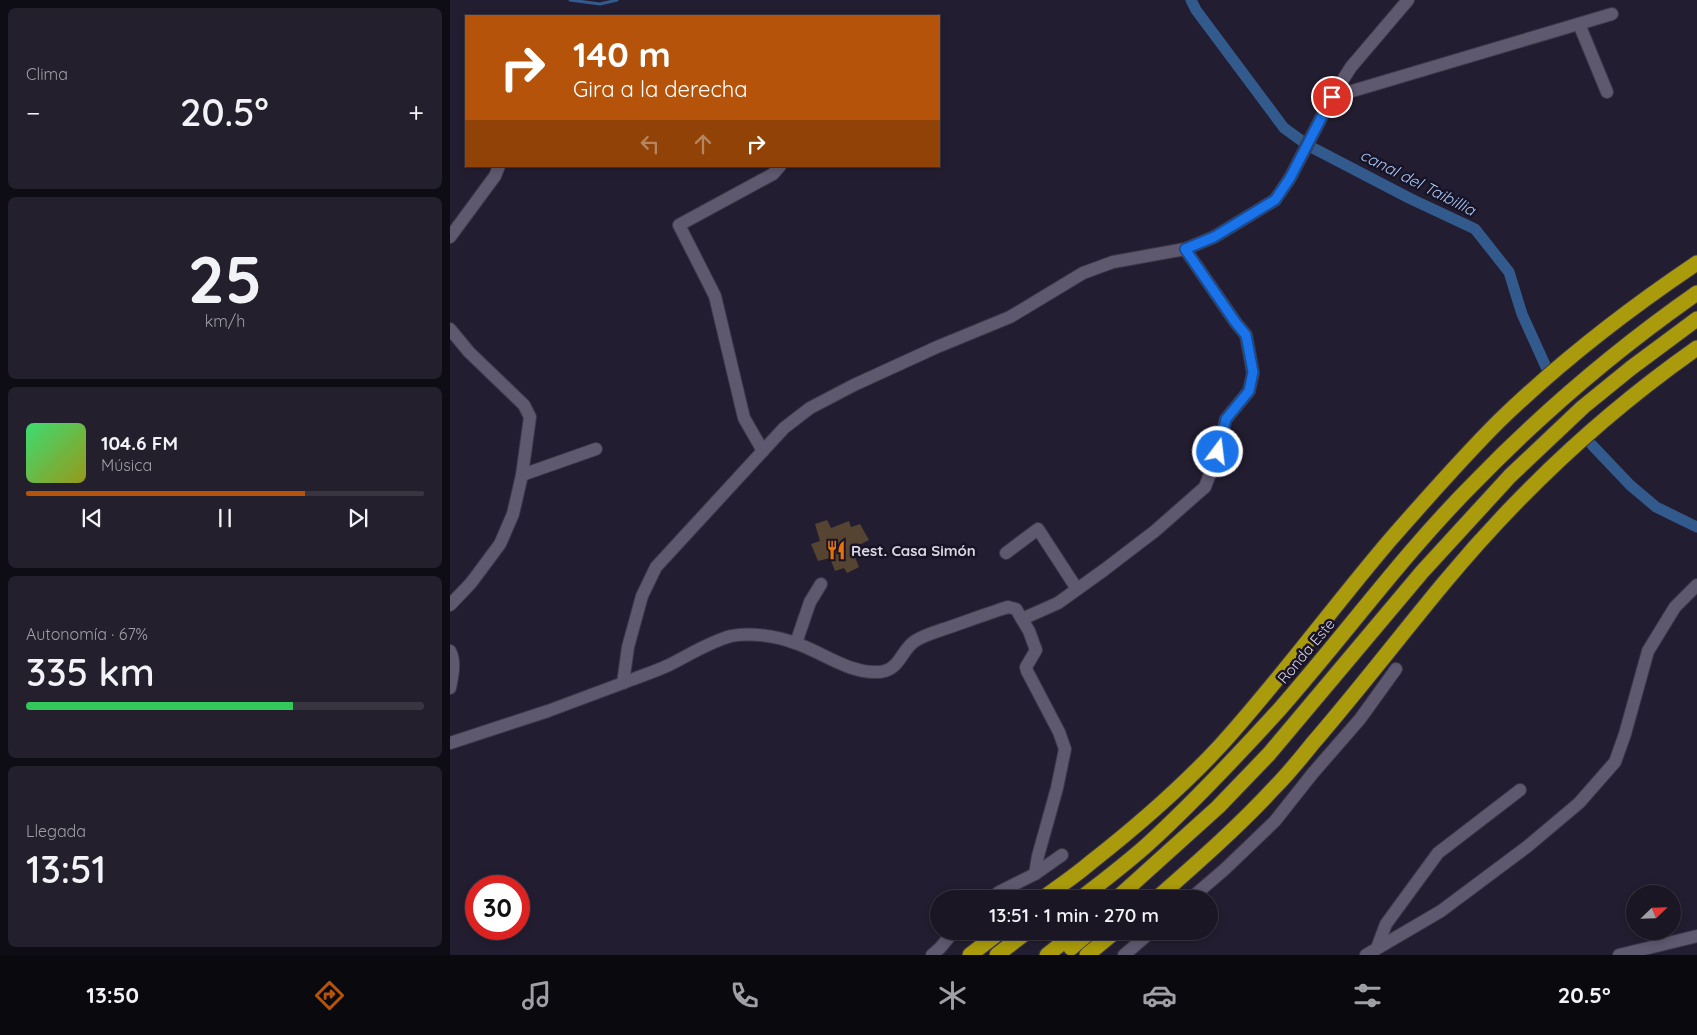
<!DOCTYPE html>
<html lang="es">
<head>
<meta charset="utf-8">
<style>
	:root { --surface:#1a1624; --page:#231f2c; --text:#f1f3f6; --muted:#9f9fa6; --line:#383541; --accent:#b45309 }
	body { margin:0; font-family:Quicksand,sans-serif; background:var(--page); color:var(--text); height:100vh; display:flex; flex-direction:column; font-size:19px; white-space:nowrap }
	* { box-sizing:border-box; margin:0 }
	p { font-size:16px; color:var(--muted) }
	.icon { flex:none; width:28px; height:28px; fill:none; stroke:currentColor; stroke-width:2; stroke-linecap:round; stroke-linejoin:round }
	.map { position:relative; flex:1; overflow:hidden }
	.details { display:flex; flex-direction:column; gap:8px; padding:8px; background:#0e0c14; width:450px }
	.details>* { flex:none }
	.hud { position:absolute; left:15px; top:15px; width:475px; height:152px; border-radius:0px; box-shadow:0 2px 8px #0003,0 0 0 1px var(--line); background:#b45309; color:#fff; overflow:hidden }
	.needle { width:32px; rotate:67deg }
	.buttons { position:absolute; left:1176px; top:885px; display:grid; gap:10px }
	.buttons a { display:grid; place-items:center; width:55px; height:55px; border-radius:50%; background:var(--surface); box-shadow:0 2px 8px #0003,0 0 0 1px var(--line); font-size:25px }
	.speed { position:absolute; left:15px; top:875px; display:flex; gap:10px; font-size:25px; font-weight:700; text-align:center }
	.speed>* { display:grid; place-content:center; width:65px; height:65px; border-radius:50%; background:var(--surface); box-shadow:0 2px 8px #0003,0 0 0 1px var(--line); line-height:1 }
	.speed .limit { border:8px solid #d22; background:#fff; color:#111 }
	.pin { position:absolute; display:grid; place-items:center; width:42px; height:42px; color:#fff; margin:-21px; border:2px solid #fff; border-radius:50%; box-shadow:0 1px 5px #0007 }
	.me { position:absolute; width:55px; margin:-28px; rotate:15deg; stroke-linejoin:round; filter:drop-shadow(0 0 4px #0008) }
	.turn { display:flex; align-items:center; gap:18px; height:105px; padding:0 25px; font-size:22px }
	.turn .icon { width:65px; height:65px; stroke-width:2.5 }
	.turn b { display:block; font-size:35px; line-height:42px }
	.lanes { display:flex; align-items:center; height:48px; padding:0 25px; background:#0003; justify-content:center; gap:25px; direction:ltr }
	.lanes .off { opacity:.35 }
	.big { font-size:38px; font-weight:600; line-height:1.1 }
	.details .card { flex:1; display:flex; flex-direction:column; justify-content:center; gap:8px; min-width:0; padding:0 18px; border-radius:8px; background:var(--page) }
	.details .dial { align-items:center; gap:0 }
	.dial b { font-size:65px; line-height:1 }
	.song { display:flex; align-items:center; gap:15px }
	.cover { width:60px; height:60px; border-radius:8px; background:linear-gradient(135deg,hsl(140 70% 55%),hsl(60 70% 35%)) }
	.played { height:5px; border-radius:2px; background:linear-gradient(90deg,var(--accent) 70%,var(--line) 70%) }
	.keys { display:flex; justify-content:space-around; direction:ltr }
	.heat { display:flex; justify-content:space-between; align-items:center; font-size:28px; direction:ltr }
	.charge { height:8px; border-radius:4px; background:linear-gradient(90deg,#34c759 67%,var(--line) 0) }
	.trip { position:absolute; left:480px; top:890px; width:288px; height:50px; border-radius:25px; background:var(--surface); box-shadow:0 2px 8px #0003,0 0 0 1px var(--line); font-weight:600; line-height:50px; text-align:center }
	.tabs { display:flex; height:80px; justify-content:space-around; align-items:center; background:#0a090e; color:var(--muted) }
	.tabs .icon { width:35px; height:35px }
	.tabs .selected { color:var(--accent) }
	.tabs b { font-size:22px; color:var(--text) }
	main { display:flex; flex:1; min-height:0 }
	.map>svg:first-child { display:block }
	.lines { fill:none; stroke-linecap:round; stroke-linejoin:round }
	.stream { stroke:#335a8d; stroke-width:3 }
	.canal { stroke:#335a8d; stroke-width:11 }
	.building { fill:#544431 }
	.street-casing { stroke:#3d3849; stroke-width:14 }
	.highway-casing { stroke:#3d3849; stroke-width:17 }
	.street { stroke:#5f5970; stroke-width:12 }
	.highway { stroke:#a99b0b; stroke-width:15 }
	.route-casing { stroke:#114b97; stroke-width:12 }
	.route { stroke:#1a73e8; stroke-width:9 }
	.labels { text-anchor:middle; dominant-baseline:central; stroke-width:5; stroke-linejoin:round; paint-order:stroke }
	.poi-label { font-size:15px; font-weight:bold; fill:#dad7e4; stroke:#191326; text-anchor:start }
	.street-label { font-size:15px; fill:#dad7e4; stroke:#191326 }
	.water-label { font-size:16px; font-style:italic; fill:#aaccfb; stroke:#191326 }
</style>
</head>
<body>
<main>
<section class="details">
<div class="card"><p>Clima</p>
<div class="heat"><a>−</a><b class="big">20.5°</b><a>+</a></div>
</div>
<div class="card dial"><b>25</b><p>km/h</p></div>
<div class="card">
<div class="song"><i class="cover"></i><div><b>104.6 FM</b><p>Música</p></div></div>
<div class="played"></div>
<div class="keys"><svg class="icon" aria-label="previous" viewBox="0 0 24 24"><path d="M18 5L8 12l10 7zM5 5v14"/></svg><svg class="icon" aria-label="pause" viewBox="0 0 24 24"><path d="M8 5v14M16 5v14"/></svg><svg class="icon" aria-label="next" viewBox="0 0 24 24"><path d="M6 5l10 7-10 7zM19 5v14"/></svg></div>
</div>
<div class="card"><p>Autonomía · 67%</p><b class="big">335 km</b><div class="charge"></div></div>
<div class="card"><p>Llegada</p><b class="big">13:51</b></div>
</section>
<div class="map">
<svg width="1247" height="955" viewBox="0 0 1247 955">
	<rect width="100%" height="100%" fill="#221d30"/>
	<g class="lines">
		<polyline class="stream" points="120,0 150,4 167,0"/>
		<g class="canal">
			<polyline points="741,0 746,10 834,128 852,141"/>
			<polyline points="863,148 961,199 1025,229 1059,272 1072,314 1096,367"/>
			<polyline points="1142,445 1180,485 1206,507 1247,527"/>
		</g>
	</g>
	<polygon class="building" points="377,520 381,528 399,521 401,527 410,524 419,540 407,546 410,553 405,557 409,567 397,573 394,568 385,571 380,558 368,561 361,544 370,541 365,524"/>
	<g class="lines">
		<defs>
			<g id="street">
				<polyline points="1129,24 1157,92"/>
				<polyline points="882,97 1162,14"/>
				<polyline points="0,237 45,176 49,166"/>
				<polyline points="0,329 19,352 74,405 80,417 72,475 63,514 50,544 21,583 0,605"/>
				<polyline points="313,451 294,418 265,296 229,225 323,174 330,166"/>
				<polyline points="72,475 146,449"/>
				<polyline points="556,553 588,529 627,589"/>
				<polyline points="572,619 608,603 654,570 705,531 755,487 763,466 776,419 799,391 803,373 796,335 786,323 735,249"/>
				<polyline points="346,643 360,602 371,584"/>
				<path d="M0,651C6,662 2,677 0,688"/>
				<path d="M173,683C188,677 204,672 219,665C239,655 259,642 281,636C300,632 326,636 345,643C373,652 398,674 430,672C450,670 451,650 465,641C476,634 489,631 500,627C520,620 539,613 558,607L566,609L579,631L586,650L576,667L577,671L609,732L615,749L607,788L588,856L585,874"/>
				<polyline points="0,743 98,711 173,683 178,647 192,596 206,567 334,428 360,408 404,385 487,347 560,317 633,273 663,262 735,249 764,237 825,200 840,178 882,97 901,67 958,0"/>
				<polyline points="541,899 549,892 585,874 612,855"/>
				<polyline points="740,899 775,869 825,821 863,773 910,719 946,669"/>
				<polyline points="927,948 936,924 988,853 1070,790"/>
				<polyline points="482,955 490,948 504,931"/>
				<polyline points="674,955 702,931"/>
				<polyline points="916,955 991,911 1078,846 1129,803 1165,762 1175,734 1198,651 1225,607 1247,585"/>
				<polyline points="1169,955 1247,936"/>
			</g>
			<g id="highway">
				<path d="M592,899C608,887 625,876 640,863C686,827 730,789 770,746C830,680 882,608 940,540C975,500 1011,459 1049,421C1109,363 1177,310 1247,263"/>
				<path d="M630,899C653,881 677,863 698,844C744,802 787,756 829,710C895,635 954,553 1025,482C1093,412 1167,349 1247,293"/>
				<polyline points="666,899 768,807 819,754 972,572 1060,476 1133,407 1181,368 1247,319"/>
				<path d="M706,899C747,863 788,827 825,787C839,773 851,758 863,743C908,691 950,636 994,583C1067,495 1153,414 1247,348"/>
				<polyline points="621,948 641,931"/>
				<polyline points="520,955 551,931"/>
				<polyline points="547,955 578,931"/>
				<polyline points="597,955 627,931"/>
				<polyline points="637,955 666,931"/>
			</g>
		</defs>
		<use href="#street" class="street-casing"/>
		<use href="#highway" class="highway-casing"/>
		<use href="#street" class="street"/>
		<use href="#highway" class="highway"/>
	</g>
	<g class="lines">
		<defs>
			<polyline id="route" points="768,452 776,419 799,391 803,372 796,335 786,323 735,249 764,237 825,200 840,178 882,97"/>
		</defs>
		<use href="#route" class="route-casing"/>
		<use href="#route" class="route"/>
	</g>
	<defs>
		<symbol id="restaurant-bare" viewBox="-9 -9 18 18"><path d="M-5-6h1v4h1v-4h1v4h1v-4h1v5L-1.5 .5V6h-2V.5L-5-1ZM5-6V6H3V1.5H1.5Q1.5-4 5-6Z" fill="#e8710a" stroke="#191326" stroke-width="2.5" paint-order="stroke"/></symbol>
	</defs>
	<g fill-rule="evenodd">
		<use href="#restaurant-bare" x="372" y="536" width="28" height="28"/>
	</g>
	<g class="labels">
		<g class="poi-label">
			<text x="401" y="550">Rest. Casa Simón</text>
		</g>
		<g class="street-label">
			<text transform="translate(856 651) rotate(-50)">Ronda Este</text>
		</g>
		<g class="water-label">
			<text transform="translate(968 182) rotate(27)">canal del Taibillia</text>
		</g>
	</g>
</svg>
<div class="buttons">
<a><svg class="needle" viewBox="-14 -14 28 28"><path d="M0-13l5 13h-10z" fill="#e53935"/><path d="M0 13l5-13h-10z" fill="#9f9fa6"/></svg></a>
</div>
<div class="speed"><div class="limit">30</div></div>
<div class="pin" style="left:882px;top:97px;background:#d93025"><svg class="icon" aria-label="arrive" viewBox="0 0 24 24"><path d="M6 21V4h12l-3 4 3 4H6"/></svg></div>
<svg class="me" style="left:768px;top:452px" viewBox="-20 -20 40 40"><circle r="17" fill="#1a73e8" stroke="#fff" stroke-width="3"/><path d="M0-11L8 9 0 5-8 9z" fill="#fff"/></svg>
<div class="trip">13:51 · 1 min · 270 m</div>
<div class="hud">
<div class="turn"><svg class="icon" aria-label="right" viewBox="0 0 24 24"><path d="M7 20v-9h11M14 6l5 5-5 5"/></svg><div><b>140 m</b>Gira a la derecha</div></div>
<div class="lanes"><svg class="icon off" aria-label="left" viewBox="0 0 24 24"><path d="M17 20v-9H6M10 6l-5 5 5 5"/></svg><svg class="icon off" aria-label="ahead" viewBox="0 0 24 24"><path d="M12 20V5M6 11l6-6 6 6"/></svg><svg class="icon" aria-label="right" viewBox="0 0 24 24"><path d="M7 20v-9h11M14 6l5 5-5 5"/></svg></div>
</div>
</div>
</main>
<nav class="tabs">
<b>13:50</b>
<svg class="icon selected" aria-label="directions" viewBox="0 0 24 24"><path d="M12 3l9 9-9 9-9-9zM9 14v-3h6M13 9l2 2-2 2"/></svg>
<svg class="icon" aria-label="music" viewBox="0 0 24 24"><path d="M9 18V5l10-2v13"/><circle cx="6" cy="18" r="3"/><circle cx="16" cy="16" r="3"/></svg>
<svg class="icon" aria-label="phone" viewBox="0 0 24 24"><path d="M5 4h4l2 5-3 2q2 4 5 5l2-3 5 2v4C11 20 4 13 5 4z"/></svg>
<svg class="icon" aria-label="climate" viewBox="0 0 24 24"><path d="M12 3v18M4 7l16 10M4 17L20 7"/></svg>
<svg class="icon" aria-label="car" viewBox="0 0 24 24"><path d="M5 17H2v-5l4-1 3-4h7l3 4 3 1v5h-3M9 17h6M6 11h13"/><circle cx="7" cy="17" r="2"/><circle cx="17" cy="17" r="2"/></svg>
<svg class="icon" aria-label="filters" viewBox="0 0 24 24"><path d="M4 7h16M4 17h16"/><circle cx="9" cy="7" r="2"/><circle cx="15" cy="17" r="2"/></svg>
<b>20.5°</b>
</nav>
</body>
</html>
